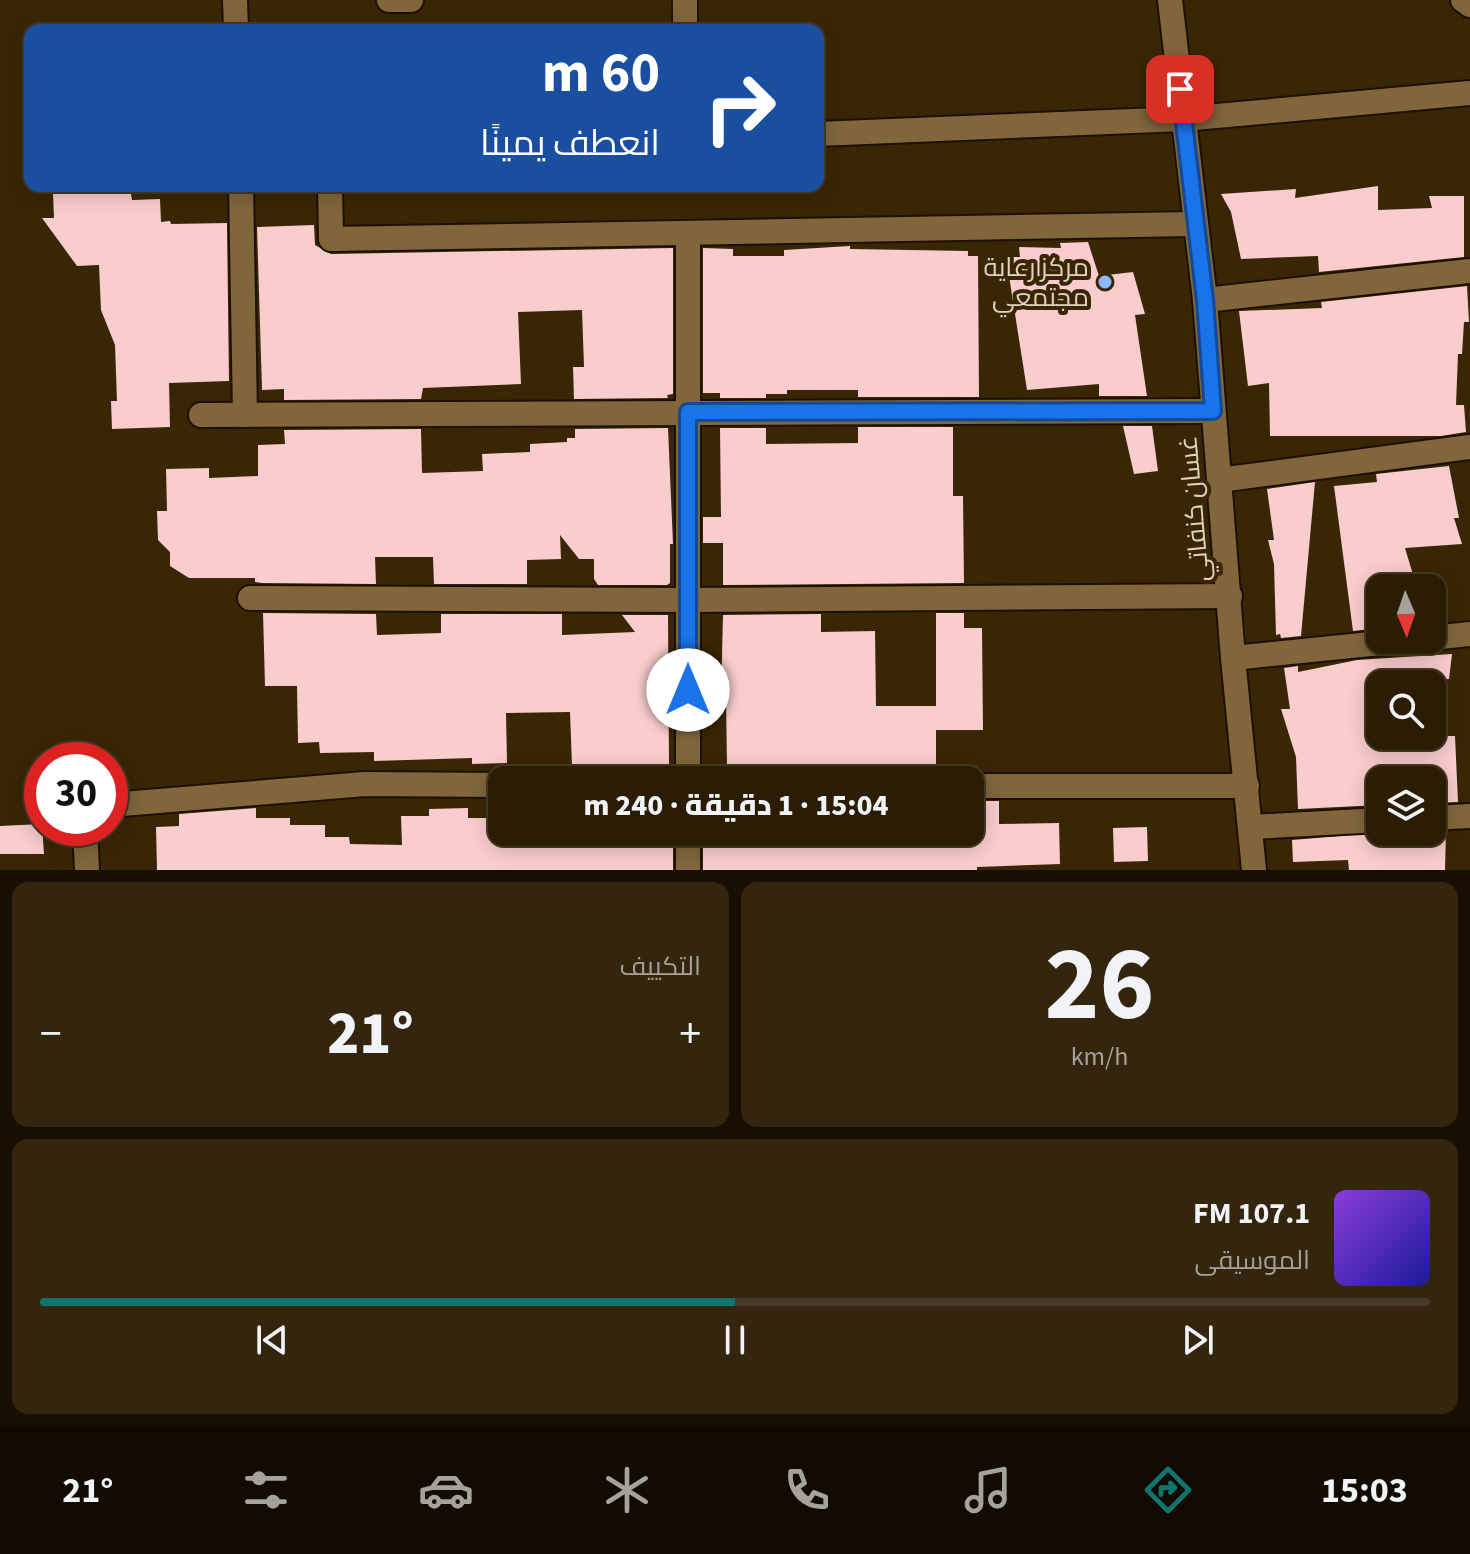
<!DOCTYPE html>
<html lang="ar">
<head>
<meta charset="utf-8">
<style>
	:root { --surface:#2b1c04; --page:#33250e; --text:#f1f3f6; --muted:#a6a19a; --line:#473a26; --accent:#0f766e }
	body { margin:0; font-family:"Source Sans 3",Cairo,sans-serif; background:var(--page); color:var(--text); direction:rtl; height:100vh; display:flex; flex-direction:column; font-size:30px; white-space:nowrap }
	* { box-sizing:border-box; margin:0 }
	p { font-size:26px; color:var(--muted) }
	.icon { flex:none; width:44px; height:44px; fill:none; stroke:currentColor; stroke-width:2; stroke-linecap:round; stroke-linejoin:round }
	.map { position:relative; height:870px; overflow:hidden; direction:ltr }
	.details { display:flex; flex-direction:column; gap:12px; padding:12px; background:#180f02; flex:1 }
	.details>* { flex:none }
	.hud { position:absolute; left:24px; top:24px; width:800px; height:168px; border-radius:16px; box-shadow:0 4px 20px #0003,0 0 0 2px var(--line); direction:rtl; background:#1a4fa0; color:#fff; overflow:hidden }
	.needle { width:52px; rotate:178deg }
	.buttons { position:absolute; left:1366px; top:574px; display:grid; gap:16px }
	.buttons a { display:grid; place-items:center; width:80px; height:80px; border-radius:16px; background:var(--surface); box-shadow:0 4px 20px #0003,0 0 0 2px var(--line); font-size:40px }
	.speed { position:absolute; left:24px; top:742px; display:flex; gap:16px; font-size:40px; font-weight:700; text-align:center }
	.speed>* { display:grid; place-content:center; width:104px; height:104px; border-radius:50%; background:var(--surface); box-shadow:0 4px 20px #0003,0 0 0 2px var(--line); line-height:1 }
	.speed .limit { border:12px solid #d22; background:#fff; color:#111 }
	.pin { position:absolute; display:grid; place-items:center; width:68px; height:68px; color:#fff; margin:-34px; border-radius:16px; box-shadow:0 4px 12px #0006 }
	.me { position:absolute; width:88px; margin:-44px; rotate:0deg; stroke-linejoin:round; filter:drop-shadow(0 0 6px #0008) }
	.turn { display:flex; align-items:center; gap:28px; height:168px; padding:0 32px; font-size:36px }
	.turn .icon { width:104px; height:104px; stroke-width:2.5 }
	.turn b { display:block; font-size:56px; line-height:68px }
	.big { font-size:60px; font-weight:800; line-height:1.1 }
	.details .card { flex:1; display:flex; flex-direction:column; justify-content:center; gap:12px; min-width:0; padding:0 28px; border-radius:16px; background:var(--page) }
	.details .dial { align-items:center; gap:0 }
	.dial b { font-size:104px; line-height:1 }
	.song { display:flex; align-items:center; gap:24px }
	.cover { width:96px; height:96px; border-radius:12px; background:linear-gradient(135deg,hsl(270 70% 55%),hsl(240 70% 35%)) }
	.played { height:8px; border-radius:4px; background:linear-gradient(90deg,var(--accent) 50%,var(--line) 50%) }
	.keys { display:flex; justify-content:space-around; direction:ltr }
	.heat { display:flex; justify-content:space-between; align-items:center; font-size:44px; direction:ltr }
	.details .tiles { flex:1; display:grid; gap:12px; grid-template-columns:1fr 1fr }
	.card:last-child { grid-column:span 2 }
	.trip { position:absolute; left:488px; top:766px; width:496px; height:80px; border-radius:16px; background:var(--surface); box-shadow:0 4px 20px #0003,0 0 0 2px var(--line); font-weight:800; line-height:80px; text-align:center; direction:rtl }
	.tabs { display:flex; height:128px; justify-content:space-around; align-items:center; background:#110b02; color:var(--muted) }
	.tabs .icon { width:56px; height:56px }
	.tabs .selected { color:var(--accent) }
	.tabs b { font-size:36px; color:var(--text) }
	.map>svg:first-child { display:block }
	.building { fill:#f9cccd }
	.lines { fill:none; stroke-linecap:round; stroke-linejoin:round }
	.street-casing { stroke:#1d1000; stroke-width:28 }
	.secondary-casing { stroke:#1d1000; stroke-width:28 }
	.street { stroke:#81663c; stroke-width:24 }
	.secondary { stroke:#81663c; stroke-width:24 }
	.route-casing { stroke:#114b97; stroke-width:20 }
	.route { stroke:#1a73e8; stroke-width:14 }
	.poi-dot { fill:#8bbafc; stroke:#392605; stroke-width:3 }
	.labels { text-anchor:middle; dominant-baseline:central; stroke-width:8; stroke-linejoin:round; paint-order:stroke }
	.poi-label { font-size:26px; fill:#e1d2bc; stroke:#392605; text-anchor:end }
	.street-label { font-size:26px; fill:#e1d2bc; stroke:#392605 }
</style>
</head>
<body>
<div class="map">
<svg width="1470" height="870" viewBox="0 0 1470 870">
	<rect width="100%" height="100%" fill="#392605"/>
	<g class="building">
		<polygon points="1378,186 1378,210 1432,208 1429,196 1464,196 1464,257 1319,272 1318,256 1241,259 1231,212 1221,194 1296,189 1295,198"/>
		<polygon points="104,192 131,194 132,200 160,199 161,222 170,221 171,224 227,223 229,381 169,383 170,427 112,429 111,401 117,401 115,345 101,310 99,265 77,266 42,218 54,218 53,194"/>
		<polygon points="314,225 315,245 331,254 673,248 673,394 667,395 668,398 574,399 573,367 584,367 582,310 518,312 521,384 423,388 421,399 284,400 284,389 262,390 257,227"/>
		<polygon points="1088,242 1099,276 1133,272 1145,314 1135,315 1147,396 1099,396 1099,384 1027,390 1006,257 1020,257 1019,247 1061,248 1060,243"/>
		<polygon points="850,246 850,249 968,251 968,256 978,256 979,397 858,397 858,390 787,390 787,394 766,394 766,398 720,398 720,393 703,393 703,248 733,249 733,256 784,256 784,250"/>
		<polygon points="1467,286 1469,322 1464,322 1462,354 1458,354 1456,405 1464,405 1466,432 1441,436 1270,436 1269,383 1248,386 1239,311 1322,308 1321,302"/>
		<polygon points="1123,426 1152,426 1158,471 1134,474"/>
		<polygon points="858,427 953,427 953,496 963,496 964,583 723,585 723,543 703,543 703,517 721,517 720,428 766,428 766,444 858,443"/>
		<polygon points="668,428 673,544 670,544 670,583 667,585 598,585 594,579 594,559 579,559 560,535 561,559 527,560 527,584 434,584 433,557 375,557 376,584 262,583 255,582 255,578 189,578 170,566 170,552 158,540 157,511 167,511 166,469 209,468 209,478 258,476 258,445 285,444 284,430 421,429 422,473 483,471 482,454 530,452 530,444 567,442 567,438 575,438 575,429"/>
		<polygon points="1449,466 1459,518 1454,518 1462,544 1405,548 1417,588 1380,588 1380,628 1353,631 1334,486 1377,482 1376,474"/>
		<polygon points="1315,482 1301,636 1281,638 1280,634 1276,635 1274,564 1268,540 1274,540 1267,489"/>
		<polygon points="263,613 376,614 377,635 441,633 441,614 562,614 562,635 635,632 622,615 668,615 669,766 572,766 570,712 506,713 507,763 472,764 472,758 374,761 374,752 320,753 319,742 298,743 297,686 265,686"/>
		<polygon points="936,613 964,613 964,628 982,628 983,730 936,730 936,769 727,768 726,695 721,695 723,615 821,614 821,632 875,631 876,706 936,706"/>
		<polygon points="1452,654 1449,679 1380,683 1380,736 1455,736 1458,802 1432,803 1432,780 1380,780 1380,805 1298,809 1296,757 1281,709 1290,709 1284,668 1298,666 1298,672 1357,660"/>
		<polygon points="970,801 999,801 999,824 1059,823 1060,864 977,867 977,870 703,870 703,832 970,832"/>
		<polygon points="256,808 256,818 290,818 290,825 325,825 325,837 349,837 350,844 402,845 401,816 429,816 429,809 468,808 468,818 502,818 502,832 673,832 673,870 157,870 156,827 179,826 179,814"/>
		<polygon points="42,824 44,854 0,854 0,826"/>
		<polygon points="1147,827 1148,861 1114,862 1113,828"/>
		<polygon points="1389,832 1446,832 1445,870 1349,870 1348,860 1293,862 1292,840"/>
	</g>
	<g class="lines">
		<defs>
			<g id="street">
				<polyline points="235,0 236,30"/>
				<polyline points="389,0 411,0"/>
				<polyline points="685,0 685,30"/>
				<polyline points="1463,0 1470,5"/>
				<polyline points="818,134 1183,119 1470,93"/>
				<polyline points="241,186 245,415"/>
				<polyline points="330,186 331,239 1194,224"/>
				<polyline points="688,234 688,780"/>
				<polyline points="1205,300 1470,271"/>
				<polyline points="201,415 1213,411"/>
				<polyline points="1219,480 1470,447"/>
				<polyline points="250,598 688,600 1230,596"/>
				<polyline points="1432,638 1470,634"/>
				<polyline points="1233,658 1410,640"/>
				<polyline points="970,786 1247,786"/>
				<polyline points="110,805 365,784 502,785"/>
				<polyline points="1432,818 1470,816"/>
				<polyline points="1251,827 1380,820"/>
				<polyline points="85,828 87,870"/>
				<polyline points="688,832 688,870"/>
			</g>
			<polyline id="secondary" points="1170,0 1205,300 1233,658 1254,870"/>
		</defs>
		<use href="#street" class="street-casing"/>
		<use href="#secondary" class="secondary-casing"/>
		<use href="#street" class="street"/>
		<use href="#secondary" class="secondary"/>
	</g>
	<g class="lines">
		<defs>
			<polyline id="route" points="688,690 688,412 1213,411 1205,300 1180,89"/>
		</defs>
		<use href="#route" class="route-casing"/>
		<use href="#route" class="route"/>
	</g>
	<circle class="poi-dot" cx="1105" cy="282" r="8"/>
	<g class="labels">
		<g class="poi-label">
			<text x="1089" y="267">مركز رعاية<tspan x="1089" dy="30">مجتمعي</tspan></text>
		</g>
		<g class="street-label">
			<text transform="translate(1194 509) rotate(-95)">غسان كنفاتي</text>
		</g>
	</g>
</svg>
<div class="buttons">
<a><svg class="needle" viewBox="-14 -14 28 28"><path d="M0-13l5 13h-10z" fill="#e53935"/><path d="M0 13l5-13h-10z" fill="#a6a19a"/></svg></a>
<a><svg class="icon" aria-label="search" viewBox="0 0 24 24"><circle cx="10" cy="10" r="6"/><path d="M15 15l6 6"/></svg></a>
<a><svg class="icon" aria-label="layers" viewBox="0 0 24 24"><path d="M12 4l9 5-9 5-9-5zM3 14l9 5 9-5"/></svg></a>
</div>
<div class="speed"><div class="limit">30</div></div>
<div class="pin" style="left:1180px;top:89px;background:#d93025"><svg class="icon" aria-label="arrive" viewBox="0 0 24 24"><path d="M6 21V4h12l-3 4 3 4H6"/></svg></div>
<svg class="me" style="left:688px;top:690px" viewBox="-20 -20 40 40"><circle r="19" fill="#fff"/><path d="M0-13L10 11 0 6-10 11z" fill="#1a73e8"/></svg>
<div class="trip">15:04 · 1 دقيقة · 240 m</div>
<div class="hud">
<div class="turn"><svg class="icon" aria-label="right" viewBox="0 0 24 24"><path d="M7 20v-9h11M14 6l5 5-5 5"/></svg><div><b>60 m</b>انعطف يمينًا</div></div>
</div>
</div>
<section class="details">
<div class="tiles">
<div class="card dial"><b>26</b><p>km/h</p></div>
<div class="card"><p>التكييف</p>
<div class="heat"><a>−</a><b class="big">21°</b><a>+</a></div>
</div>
<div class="card">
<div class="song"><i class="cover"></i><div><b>107.1 FM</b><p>الموسيقى</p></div></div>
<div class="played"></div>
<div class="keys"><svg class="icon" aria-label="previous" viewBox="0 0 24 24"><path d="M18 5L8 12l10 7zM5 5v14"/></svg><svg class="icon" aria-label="pause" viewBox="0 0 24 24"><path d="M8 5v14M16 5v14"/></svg><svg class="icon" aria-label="next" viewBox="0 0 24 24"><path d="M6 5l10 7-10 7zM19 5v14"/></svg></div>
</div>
</div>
</section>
<nav class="tabs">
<b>15:03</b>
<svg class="icon selected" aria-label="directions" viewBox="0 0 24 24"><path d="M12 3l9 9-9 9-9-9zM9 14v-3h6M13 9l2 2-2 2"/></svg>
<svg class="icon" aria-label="music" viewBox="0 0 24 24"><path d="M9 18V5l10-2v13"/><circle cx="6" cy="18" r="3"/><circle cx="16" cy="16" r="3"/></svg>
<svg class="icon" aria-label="phone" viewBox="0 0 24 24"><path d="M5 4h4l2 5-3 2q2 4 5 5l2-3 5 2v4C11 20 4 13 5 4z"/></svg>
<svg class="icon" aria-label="climate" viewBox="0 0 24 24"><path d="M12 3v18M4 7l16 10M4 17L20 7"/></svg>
<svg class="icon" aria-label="car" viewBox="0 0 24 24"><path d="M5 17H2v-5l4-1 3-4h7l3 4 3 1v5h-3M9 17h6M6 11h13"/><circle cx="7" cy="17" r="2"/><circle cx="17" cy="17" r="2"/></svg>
<svg class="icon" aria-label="filters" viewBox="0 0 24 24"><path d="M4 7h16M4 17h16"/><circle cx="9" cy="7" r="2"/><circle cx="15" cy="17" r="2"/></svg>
<b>21°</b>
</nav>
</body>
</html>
